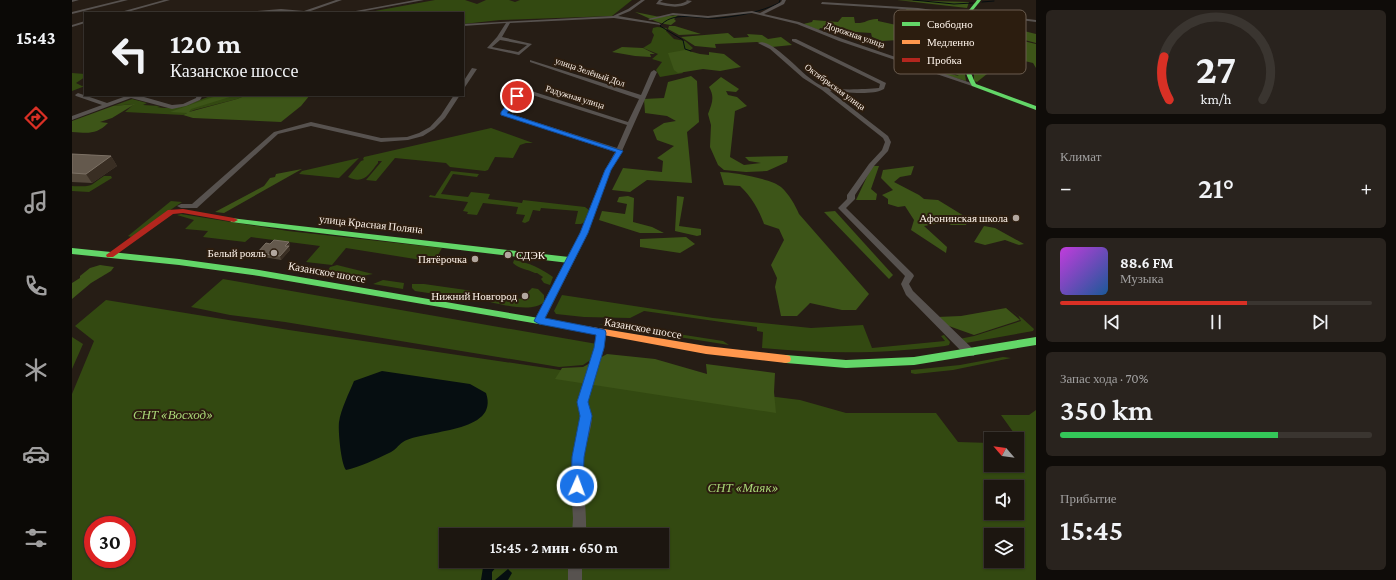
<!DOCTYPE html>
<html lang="ru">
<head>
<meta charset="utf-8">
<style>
	:root { --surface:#1c1610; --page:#29231e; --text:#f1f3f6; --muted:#a09f9f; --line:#3a3530; --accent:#d93025 }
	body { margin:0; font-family:"Crimson Pro",serif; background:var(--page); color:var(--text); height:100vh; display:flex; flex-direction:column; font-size:15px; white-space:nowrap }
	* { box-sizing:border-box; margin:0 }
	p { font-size:13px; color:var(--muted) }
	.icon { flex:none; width:22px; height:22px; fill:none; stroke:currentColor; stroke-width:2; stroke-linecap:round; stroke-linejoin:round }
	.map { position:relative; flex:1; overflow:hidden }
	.drawer { display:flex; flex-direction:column; gap:10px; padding:10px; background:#0f0c09; width:360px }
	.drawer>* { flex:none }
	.banner { position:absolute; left:12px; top:12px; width:380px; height:84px; border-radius:0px; box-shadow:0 1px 3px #0004,0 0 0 1px var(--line); background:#1c1610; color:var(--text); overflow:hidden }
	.needle { width:26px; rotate:298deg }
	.fabs { position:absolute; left:912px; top:432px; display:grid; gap:8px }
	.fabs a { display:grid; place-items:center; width:40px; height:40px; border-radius:0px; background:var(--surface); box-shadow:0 1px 3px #0004,0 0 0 1px var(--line); font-size:20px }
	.speed { position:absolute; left:12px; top:516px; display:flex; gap:8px; font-size:20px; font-weight:700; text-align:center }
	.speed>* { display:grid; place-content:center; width:52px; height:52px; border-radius:50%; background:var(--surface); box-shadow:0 1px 3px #0004,0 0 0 1px var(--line); line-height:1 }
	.speed .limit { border:6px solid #d22; background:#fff; color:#111 }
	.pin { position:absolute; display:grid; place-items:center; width:34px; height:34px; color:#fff; margin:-17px; border:2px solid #fff; border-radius:50%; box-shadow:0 1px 4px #0007 }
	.me { position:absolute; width:44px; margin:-22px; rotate:2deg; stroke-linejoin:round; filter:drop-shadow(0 0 3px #0008) }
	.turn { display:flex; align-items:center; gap:14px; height:84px; padding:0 20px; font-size:18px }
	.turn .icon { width:52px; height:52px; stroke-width:2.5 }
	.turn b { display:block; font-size:28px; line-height:34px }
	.big { font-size:30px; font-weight:600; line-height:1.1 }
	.drawer .card { flex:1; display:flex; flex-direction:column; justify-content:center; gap:6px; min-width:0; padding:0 14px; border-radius:6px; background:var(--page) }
	.drawer .dial { align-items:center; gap:0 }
	.dial svg { height:104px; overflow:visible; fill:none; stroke:var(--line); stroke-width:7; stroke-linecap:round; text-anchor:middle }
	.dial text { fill:var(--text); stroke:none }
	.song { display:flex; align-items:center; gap:12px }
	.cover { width:48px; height:48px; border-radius:6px; background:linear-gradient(135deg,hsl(290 70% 55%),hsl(210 70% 35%)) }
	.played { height:4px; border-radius:2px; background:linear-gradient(90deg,var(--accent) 60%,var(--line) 60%) }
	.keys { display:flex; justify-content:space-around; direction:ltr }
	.heat { display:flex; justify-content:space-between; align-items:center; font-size:22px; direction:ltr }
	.charge { height:6px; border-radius:3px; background:linear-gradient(90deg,#34c759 70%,var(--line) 0) }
	.trip { position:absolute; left:367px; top:528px; width:230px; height:40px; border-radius:0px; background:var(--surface); box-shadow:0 1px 3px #0004,0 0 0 1px var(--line); font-weight:600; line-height:40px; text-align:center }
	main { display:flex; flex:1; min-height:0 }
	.dock { display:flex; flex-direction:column; width:72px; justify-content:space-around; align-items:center; background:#0b0906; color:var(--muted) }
	.dock .icon { width:28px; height:28px }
	.dock .current { color:var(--accent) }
	.dock b { font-size:18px; color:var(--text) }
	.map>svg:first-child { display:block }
	.green { fill:#334911; fill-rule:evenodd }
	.forest { fill:#3d5518 }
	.water { fill:#060e11 }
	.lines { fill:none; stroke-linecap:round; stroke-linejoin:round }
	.stream { stroke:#060e11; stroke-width:1 }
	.street { fill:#57524f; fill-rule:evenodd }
	.fast { fill:#63d668; fill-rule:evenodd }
	.slow { fill:#ff974d; fill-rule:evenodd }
	.jam { fill:#b3261e; fill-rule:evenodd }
	.wall { fill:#52473a }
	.shaded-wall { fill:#392e23 }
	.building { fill:#64594d; stroke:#7c7165 }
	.route { fill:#1a73e8; stroke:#114b97 }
	.poi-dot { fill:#b2a79f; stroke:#2c1d0f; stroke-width:1.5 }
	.labels { text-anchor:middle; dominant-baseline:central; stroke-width:4; stroke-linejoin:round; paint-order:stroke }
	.far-street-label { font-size:9px; fill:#fdf2e9; stroke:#2c1d0f }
	.poi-label { font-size:11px; fill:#fdf2e9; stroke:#2c1d0f; text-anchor:end }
	.street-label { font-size:11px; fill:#fdf2e9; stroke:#2c1d0f }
	.near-park-label { font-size:13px; font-style:italic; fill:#a8d576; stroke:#2c1d0f }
	.key { fill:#2c1d0f; stroke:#6b5d50; stroke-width:1 }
	.key-label { font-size:11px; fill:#fdf2e9 }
</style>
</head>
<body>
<main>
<nav class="dock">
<b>15:43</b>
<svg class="icon current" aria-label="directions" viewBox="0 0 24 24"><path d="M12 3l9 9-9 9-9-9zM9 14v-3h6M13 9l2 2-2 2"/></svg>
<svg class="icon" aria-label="music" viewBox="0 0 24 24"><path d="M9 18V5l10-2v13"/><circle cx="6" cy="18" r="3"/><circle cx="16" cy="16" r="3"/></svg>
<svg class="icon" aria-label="phone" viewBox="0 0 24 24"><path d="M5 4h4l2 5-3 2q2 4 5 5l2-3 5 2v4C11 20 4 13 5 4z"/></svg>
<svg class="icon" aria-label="climate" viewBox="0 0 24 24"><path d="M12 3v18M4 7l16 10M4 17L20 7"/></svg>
<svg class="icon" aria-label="car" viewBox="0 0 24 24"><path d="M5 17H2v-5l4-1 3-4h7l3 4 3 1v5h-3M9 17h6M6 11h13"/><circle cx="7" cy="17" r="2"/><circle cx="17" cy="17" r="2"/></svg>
<svg class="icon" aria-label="filters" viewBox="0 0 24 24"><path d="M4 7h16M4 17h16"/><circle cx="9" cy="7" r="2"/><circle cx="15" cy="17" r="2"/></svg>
</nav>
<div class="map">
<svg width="964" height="580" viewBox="0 0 964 580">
	<rect width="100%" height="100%" fill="#261d15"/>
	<g class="green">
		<polygon points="363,0 393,0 405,4 414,0 437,0 443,2 448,0 560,0 540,16 428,20 391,24 391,13 292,13"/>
		<polygon points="585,27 595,28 594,31 602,39 613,41 621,48 605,61 611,73 588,77 584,70 590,62 580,59 586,54 571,48 579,43 582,35 580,32 581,28"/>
		<polygon points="0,73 13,74 13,77 4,83 10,86 13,85 13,86 0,91"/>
		<path d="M141,95H175L165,99L122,110L111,115L53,112L62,104L41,106L60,99L75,103L71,105L88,106L85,107C105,111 122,102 141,95Z"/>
		<path d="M419,128L461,143H454L448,145L441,158L423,157L416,170L413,171L378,167L374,163L323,158L304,181L294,180L310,161H306V163C297,174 292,185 276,177L289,161L292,160L291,159L292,157Z"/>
		<polygon points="287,158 267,178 227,174 230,171"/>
		<polygon points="379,171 407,174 405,177 381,174 369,194 396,197 399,192 418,194 416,199 450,203 451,200 513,207 517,210 513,222 509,224 503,224 506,211 469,208 468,211 461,210 457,221 453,223 450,222 453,215 444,214 446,207 411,203 405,215 395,214 396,212 391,211 396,202 357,197 358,195 363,196"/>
		<path d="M32,176H39L40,178L17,192L0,191V186C22,187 17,186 32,176Z"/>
		<polygon points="99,201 110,202 59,237 56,236"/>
		<polygon points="109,214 216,231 370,248 362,262 274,248 260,265 234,262 248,246 179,237 173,242 131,237 136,231 113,229 122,220 105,215"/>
		<path d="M442,260C458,263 468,268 481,277L478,285L472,283L469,279L471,277L465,273H463C455,269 447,269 441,263Z"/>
		<polygon points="265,265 301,274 284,277 283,275 269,272 265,275 254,274 258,267"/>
		<polygon points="151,279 525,344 520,359 511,365 487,367 213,322 158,315 119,307"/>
		<polygon points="311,280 332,283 331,289 301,284"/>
		<polygon points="340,284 352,284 401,291 397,297 390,298 343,291 340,288"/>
		<path d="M460,288L466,289L472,295V302C460,314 424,303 409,300L410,293L449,299Z"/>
		<path d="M490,295L641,318L739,328L791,325L800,348L873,341L869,336L872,335L878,342L877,345L873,346C810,354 753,354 690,348L691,332L685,331V327L572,311L558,318L512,317L484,314L482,311Z"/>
		<path d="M34,300L217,330L515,374L728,400L774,413H864L886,442L919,443V465H945V444L949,443L929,415H957L964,410V580H0V394L22,341L3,326ZM919,487H945V513H919ZM21,525H55V559H21ZM374,535H590V561H374ZM919,535H945V561H919Z"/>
		<polygon points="934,307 950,318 962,329 961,331 894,343 887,339 902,336 949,321 946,315"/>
		<polygon points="525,324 561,327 651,341 657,345"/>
		<polygon points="0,337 11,344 0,369"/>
		<polygon points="931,357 939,358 881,370 843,374 839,373 839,370 888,365"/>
	</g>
	<g class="forest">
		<polygon points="825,0 897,2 895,8"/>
		<polygon points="834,9 887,14 891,17 890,22 890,32 885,31 885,22 836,16"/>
		<path d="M563,12L588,17L606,15L602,19L604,21L599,25C586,24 575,17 563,12Z"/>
		<path d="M770,17H782L783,23C793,24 797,18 806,19V21L861,33L883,36L888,33V44L873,39L874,42L887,45L888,52L865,48L861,43L850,41L841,44L827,40L810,41L800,37L799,33L768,31H778L748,28L747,30L731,24L740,22L741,20L766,22Z"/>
		<polygon points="597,26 603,26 629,34 607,35 596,29"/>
		<polygon points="924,29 944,31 944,29 964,34 964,43 925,33"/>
		<polygon points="904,30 964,44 964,68 961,63 926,55 922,49 911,48 916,55 910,59 916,62 941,61 952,65 951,70 917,68 915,74 905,82 902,81 902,66 911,64 901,59 896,47 899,42 905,40 900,37 900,34 950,44 908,36 899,32"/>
		<polygon points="656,33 662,38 677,37 675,34 690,35 696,39 709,37 720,45 700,47 685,42 643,44 644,48 623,46 609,37"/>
		<polygon points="550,47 571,48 583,54 578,54 579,57 563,56 540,52"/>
		<polygon points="613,50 628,54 637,55 637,52 652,54 669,67 648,71 631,69 606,73 602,70 596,53"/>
		<polygon points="869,54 890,55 894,81 870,74 870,72 887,76 879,71 877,66 886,67 886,63 883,59"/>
		<polygon points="619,76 625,81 627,122 615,132 620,183 575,180 558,192 540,190 551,168 590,172 591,161 585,158 602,146 585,140 581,130 592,123 604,121 595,116 573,113 572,99 592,98 596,82"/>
		<path d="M649,77L667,89L664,92L654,91L656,95L665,97L675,106L663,111L658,157L672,165L689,163L677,161L673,157L716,156L715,162L695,171L674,172L652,170L646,165L638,147L639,125L636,114C640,104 643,97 637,87Z"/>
		<polygon points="147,95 164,95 119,109 117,112 165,99 175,95 238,95 229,106 209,122 121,118 111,115 115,113 98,112"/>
		<path d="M63,104L40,118L28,122L36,123C24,135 16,133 0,132V121L41,106Z"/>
		<polygon points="800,166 807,166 799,189 805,194 804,200 784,200"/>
		<polygon points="842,166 839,175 828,177 822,182 847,195 852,199 866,200 897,219 894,225 879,225 874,222 852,226 875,247 874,253 839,230 842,220 833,206 826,207 816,204 816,199 810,195 821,190 809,178 811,170"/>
		<polygon points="230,169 152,213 143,212 192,186 198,178 203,177 204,174"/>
		<path d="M648,172C661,172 700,179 709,187C717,194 723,205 727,214L797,294L784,310H770L738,303L725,316H709L703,287L705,278L699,265L712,240L707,229L692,224C687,210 679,196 668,186L652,185Z"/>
		<polygon points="556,196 562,198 561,222 580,227 592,233 568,233 527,220 530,211 553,214 555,204 545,202 547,197"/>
		<polygon points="605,196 612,197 607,226 629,229 629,235 625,236 603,231"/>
		<polygon points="763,211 821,275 817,279 752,212"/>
		<polygon points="912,226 923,228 952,244 947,245 933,240 913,245 902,242"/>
		<polygon points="614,237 623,244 608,253 568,247 568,239"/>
		<polygon points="28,265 42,267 39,271 19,283 0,299 0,283 8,278 8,276 18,268"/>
		<polygon points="934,308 948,320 902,335 874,325 865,317 889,316"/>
		<polygon points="535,354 583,359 635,374 634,364 703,373 702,392 704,413 483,379 490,368 511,367"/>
	</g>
	<g class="water">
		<path d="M310,371L398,384L414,393C428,434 352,429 331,442C326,445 323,451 317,453C305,459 287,467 274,470C269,464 266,431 267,422C269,409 277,393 282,381Z"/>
		<polygon points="412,561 429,561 420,572 420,580 423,580 436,569 440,573 436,580 409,580"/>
	</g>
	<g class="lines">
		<g class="stream">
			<polyline points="841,0 882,4 901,3"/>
			<polyline points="910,2 922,1"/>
			<path d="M590,24C604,10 629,20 647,18C668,16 688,12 707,3L708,0"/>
			<polyline points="589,25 588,26 611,40 613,49 619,51"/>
		</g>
		<g class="street">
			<polygon points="0,0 7,0 0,2"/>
			<polygon points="49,0 56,0 0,14 0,12"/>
			<polygon points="92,0 98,0 52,13 45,13"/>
			<polygon points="264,0 270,0 233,13 209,11 159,13 209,9 232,11"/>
			<polygon points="343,0 352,0 282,13 273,13"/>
			<path d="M569,0H573L558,11L546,16L587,23L589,25L542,18L438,23L430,37L460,44L447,55L415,48L425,37L434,23L391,26V24L541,16L556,9ZM428,40L455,45L446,52L420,47Z"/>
			<path d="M587,0H591L588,2C598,4 606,6 615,1L614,0L620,1C609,10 596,6 584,4Z"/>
			<polygon points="710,0 714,0 712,4 692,14 727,22 771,39 905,85 900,86 767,41 725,24 680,13 636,18 601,15 578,20 576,19 601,13 636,16 680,11 688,13 709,2"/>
			<polygon points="750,2 846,8 898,15 896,16 846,10 749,4"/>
			<polygon points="897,12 964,20 964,22 898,14"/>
			<polygon points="13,21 13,23 0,27 0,25"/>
			<path d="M720,39H724L814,83L812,89C800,96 772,92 758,91L816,136L819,142L816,151L802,166L783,195V199L774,208L841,274L842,276L837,284L841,291L902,350L903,353L902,356H894L834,295L829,284L833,276L766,208L775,199V195L797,164L810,150L813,142L811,138L750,90L731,78L698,49L686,43C697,37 726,69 735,76C740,80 748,86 754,87C768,91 793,89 807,88L808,84L720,41Z"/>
			<path d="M458,60L569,95L579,72L582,70L585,72L550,151L538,172L516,233L472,321L470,323H464L462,321L508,233L532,172L543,152L428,114L448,89L450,88L556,122L567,99L458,62ZM451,92L555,125L545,148L435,113Z"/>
			<polygon points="400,68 405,69 393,87 391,88 391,82"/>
			<polygon points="6,93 35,103 57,95 65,95 100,105 111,104 124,98 125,95 131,95 128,100 114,106 100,109 59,98 0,120 0,116 30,105 4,96 3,95"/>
			<polygon points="382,95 388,95 373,118 362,129 351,136 336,140 309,142 239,126 206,134 125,208 109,208 105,206 109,204 120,204 202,132 239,122 309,138 335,137 347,133 358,127 369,115"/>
			<path d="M529,329L532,330C539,344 517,385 516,401C515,406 519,411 520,416C520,429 513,445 512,458C510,484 515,509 514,535H500L501,518L499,486L500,457L508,416L505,402L522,348L526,330Z"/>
			<rect x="496" y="561" width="14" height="19"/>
		</g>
		<g class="fast">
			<path d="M905,0H909C905,6 899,11 896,18C888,35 895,68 904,84L964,106V110L900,86C890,70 884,36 892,18C895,11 901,6 905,0Z"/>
			<polygon points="159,218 497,257 501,260 497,263 189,226 159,222 158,220"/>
			<polygon points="0,248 107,259 187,270 502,324 505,325 507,327 505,329 502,330 187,276 107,265 0,254"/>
			<polygon points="964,337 964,345 842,365 774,368 714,363 710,362 709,359 710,356 714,355 774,360 842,357"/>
		</g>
		<polygon class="slow" points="502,324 634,346 714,355 718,356 719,359 718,362 714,363 634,354 499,329 497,327 499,325"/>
		<polygon class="jam" points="111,209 162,218 166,220 162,222 111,213 101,214 41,257 35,257 34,255 96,210"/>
	</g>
	<g class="wall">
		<polygon points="0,154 39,156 45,166 20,183 0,182"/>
		<polygon points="217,242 218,245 217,247 218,250 209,260 186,256 185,253"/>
	</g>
	<g class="shaded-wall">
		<polygon points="39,156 45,166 20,183 14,174"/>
		<polygon points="217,242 218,245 217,247 218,250 209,260 208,256 213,246"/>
	</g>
	<g class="building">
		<polygon points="0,154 39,156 14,174 0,173"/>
		<polygon points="202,240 217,242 213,246 217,246 208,256 185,253 194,243 198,244"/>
	</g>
	<polygon class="route" points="443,95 448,96 435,113 551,151 539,170 516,233 473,318 529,329 533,330 534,333 532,348 516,402 520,416 512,457 511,486 509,491 505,492 500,491 499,486 500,457 508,416 505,402 522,348 524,335 467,324 462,321 508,233 533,170 544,152 429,115 429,112"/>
	<g class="poi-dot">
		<circle cx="944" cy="218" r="4"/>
		<circle cx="202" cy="253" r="4"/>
		<circle cx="436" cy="255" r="4"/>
		<circle cx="403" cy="259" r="4"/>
		<circle cx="453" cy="296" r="4"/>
	</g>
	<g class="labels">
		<g class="far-street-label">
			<text transform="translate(783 35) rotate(19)">Дорожная улица</text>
			<text transform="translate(518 72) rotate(19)">улица Зелёный Дол</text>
			<text transform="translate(763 87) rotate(36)">Октябрьская улица</text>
			<text transform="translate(503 97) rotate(17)">Радужная улица</text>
		</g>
		<g class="poi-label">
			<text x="936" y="218">Афонинская школа</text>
			<text x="194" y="253">Белый рояль</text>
			<text x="444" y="255" text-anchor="start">СДЭК</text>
			<text x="395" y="259">Пятёрочка</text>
			<text x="445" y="296">Нижний Новгород</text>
		</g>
		<g class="street-label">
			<text transform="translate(299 224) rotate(6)">улица Красная Поляна</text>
			<text transform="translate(255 272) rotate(10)">Казанское шоссе</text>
			<text transform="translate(571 328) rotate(10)">Казанское шоссе</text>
		</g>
		<g class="near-park-label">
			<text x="101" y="414">СНТ «Восход»</text>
			<text x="671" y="487">СНТ «Маяк»</text>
		</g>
	</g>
	<rect x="822" y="10" width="132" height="64" rx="6" class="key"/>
	<rect x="830" y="22" width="18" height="4" fill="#63d668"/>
	<rect x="830" y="40" width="18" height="4" fill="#ff974d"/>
	<rect x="830" y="58" width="18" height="4" fill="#b3261e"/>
	<g class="key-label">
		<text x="855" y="28">Свободно</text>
		<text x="855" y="46">Медленно</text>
		<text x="855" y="64">Пробка</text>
	</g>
</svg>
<div class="fabs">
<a><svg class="needle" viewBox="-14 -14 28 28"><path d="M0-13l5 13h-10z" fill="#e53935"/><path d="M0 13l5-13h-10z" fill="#a09f9f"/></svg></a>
<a><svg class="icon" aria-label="sound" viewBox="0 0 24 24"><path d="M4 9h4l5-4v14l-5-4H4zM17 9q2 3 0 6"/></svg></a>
<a><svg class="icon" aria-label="layers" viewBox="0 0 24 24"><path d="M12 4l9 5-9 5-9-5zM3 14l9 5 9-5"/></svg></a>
</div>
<div class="speed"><div class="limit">30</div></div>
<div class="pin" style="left:445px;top:96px;background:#d93025"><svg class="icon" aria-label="arrive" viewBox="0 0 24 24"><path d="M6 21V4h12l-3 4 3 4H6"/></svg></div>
<svg class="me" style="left:505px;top:486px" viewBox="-20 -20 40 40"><circle r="17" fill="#1a73e8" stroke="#fff" stroke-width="3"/><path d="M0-11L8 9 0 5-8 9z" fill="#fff"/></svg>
<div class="trip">15:45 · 2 мин · 650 m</div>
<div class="banner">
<div class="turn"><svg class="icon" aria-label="left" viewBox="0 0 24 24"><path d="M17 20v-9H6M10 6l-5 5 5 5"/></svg><div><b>120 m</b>Казанское шоссе</div></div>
</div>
</div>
<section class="drawer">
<div class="card dial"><svg viewBox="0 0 100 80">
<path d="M14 69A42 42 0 1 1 86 69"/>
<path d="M14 69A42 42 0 0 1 10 36" stroke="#d93025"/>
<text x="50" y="56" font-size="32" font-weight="700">27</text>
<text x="50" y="72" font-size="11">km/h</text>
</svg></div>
<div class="card"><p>Климат</p>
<div class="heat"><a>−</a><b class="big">21°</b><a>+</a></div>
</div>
<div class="card">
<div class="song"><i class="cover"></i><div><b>88.6 FM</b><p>Музыка</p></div></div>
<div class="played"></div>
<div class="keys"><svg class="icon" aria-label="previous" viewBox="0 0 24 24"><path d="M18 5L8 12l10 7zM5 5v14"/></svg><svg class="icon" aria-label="pause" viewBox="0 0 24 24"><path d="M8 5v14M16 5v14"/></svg><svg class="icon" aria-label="next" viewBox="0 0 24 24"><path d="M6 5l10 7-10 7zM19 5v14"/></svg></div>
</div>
<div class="card"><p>Запас хода · 70%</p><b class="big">350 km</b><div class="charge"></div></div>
<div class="card"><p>Прибытие</p><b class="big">15:45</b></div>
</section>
</main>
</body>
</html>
